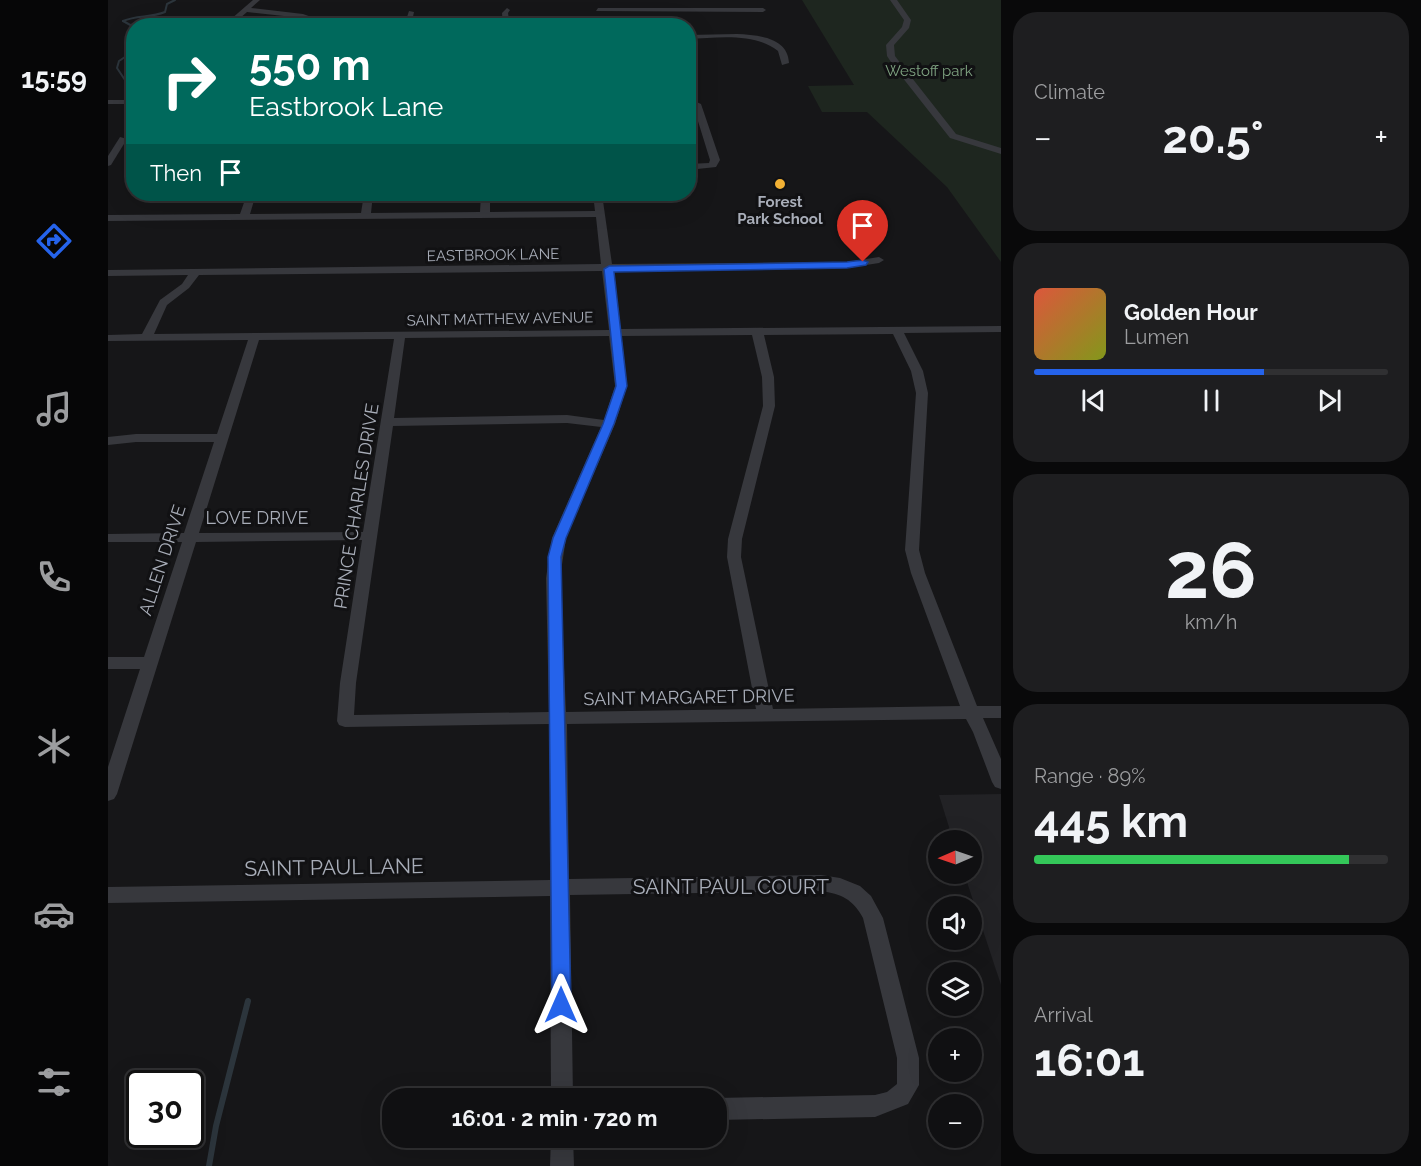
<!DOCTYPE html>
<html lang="en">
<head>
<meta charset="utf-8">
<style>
	:root { --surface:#101012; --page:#1e1e20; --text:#f1f3f6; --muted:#9c9d9f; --line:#303032; --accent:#2563eb }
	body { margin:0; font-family:Raleway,sans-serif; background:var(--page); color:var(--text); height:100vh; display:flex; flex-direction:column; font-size:22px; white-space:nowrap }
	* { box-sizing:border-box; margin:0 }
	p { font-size:20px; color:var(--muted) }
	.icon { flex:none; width:33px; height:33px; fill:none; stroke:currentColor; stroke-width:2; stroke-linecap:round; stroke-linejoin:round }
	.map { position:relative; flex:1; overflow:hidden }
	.drawer { display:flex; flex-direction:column; gap:12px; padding:12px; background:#09090a; width:420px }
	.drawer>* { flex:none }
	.top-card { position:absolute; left:18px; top:18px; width:570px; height:183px; border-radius:24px; box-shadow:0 6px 24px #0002,0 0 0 2px var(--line); background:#00695c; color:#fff; overflow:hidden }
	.needle { width:39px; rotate:268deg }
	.controls { position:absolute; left:820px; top:830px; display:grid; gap:12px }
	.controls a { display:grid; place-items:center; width:54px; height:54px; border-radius:50%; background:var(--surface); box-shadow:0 6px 24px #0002,0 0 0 2px var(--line); font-size:30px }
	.speed { position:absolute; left:18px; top:1070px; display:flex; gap:12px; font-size:30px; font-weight:700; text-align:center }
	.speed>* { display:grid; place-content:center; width:78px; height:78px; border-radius:50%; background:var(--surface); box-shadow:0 6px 24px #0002,0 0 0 2px var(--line); line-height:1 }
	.speed .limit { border:3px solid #111; border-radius:9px; background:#fff; color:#111 }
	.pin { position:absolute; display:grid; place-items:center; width:51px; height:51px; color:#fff; margin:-62px -26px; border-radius:50% 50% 50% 0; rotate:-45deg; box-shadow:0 0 6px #0007 }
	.pin .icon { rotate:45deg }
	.me { position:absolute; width:66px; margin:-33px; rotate:0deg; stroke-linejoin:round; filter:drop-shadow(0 0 4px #0008) }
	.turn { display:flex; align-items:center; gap:21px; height:126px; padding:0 24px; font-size:27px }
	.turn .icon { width:78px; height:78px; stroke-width:2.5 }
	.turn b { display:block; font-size:42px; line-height:51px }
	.then { display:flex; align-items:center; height:57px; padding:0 24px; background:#0003; gap:12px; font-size:22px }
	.big { font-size:45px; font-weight:700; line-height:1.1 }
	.drawer .widget { flex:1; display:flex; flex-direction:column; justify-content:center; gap:9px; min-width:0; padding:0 21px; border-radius:24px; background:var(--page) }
	.drawer .dial { align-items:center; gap:0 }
	.dial b { font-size:78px; line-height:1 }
	.song { display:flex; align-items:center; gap:18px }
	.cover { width:72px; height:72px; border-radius:9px; background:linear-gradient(135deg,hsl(10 70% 55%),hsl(70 70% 35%)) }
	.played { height:6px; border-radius:3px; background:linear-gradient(90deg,var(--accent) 65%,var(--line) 65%) }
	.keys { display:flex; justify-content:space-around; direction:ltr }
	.heat { display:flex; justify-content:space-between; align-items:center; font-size:33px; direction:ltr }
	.charge { height:9px; border-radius:4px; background:linear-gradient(90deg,#34c759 89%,var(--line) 0) }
	.trip { position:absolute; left:274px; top:1088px; width:345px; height:60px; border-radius:24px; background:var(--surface); box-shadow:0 6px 24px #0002,0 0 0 2px var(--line); font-weight:700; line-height:60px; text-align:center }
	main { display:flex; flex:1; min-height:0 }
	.tab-bar { display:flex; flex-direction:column; width:108px; justify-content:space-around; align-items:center; background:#060607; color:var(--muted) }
	.tab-bar .icon { width:42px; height:42px }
	.tab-bar .on { color:var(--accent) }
	.tab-bar b { font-size:27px; color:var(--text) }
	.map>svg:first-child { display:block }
	.built { fill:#222225 }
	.green { fill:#1e261f }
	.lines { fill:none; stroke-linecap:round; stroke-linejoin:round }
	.stream-far1 { stroke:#2c353c; stroke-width:2 }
	.stream { stroke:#2c353c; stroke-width:6 }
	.minor { fill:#37383d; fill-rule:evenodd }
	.route { fill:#2563eb; stroke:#184099; stroke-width:1.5 }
	.poi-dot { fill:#f2b134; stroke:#111113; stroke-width:2 }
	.labels { text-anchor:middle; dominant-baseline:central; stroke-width:6; stroke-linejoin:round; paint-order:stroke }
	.far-park-label { font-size:15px; fill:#7fa381; stroke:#111113 }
	.far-poi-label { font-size:15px; font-weight:bold; fill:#a8adb8; stroke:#111113 }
	.far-street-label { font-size:15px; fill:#a8adb8; stroke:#111113 }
	.street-label { font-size:18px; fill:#a8adb8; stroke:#111113 }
	.near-street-label { font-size:21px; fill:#a8adb8; stroke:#111113 }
</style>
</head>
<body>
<main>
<nav class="tab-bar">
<b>15:59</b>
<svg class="icon on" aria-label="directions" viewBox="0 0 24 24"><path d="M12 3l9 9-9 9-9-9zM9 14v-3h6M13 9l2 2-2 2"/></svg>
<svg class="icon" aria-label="music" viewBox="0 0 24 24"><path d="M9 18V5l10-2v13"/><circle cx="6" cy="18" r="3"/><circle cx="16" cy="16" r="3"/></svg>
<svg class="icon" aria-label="phone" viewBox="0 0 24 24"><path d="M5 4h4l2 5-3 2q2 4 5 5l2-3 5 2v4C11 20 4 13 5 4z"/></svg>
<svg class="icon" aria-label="climate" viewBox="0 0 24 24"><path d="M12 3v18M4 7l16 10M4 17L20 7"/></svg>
<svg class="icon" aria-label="car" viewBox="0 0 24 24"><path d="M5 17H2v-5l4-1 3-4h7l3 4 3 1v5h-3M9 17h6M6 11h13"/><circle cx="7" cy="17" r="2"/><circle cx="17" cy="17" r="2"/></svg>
<svg class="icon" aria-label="filters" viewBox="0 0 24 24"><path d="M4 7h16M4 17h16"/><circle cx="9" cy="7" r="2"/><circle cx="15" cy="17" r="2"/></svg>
</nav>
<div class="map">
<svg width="893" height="1166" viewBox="0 0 893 1166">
	<rect width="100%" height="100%" fill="#161618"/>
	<polygon class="built" points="893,794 893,985 856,873 864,873 864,840 845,840 831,795"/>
	<polygon class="green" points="694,0 893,0 893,262 839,187 759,112 714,112 700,86 746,85"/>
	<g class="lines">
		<g class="stream-far1">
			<polyline points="47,17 59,21 52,26"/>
			<path d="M15,21C29,15 42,18 57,12L59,4L67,0"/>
			<polyline points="15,21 26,27"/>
			<polyline points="21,95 17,80 9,68 11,61 20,55 26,44"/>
		</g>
		<polyline class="stream" points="101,1166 108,1126 140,1001"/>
		<g class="minor">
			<polygon points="145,0 152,0 143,8 195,14 212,20 213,26 206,26 194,18 139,12 123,26 115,26"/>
			<polygon points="782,0 789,0 803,20 801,28 786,45 787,56 793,64 848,134 893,148 893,154 842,138 787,68 779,56 778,45 794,27 796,20"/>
			<polygon points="399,8 402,10 400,13 402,26 395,26 394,13"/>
			<polygon points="490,8 655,8 658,10 655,12 488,11"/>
			<polygon points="301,11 306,12 303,26 296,26"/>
			<path d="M629,34C649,35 680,37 681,63L674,65L670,51C646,32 609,38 580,39V35Z"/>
			<polygon points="580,98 593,104 612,160 608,167 580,170 580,164 601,163 602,160 585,105 580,103"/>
			<rect x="0" y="100" width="26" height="4"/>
			<polygon points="12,137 19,139 3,165 0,166 0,156"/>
			<path d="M139,194H148L142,214L253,213L256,194H265L263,213L372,212L373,194H382V212L487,211L485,194H494L504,264L739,262L771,257L776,260L771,263L739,268L504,271L512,329L893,326V332L796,333L815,371L820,393L811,550L817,573L869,706H893V718H875L893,759V789L887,787L884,782L865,732L858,719L459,724L461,879L713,875L732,878L752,886L763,896L775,918L811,1058V1085L800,1104L767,1117L609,1120V1098L767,1095L779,1092L789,1084V1058L755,918C745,899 733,894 713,891L462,895L465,1098H443L442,896L0,903V887L442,880V724L237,727L231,725L229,721L232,683L254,540L88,542L9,794L6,799L0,801V767L32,669H0V657H36L74,542H0V534L76,533L106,442H28L0,445V437L28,434H109L140,340L0,341V335L34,334L52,300L74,284L80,275L0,276V270L493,264L488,217L0,221V215L132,214ZM494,271L501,330L46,334L59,305L81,288L91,275ZM785,334L803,371L808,393L797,550L803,573L852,706L665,709L633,557L634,539L667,406L666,377L656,335ZM644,335L654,377L655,406L620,539L619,557L648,709L458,712L452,578L458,538L507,424L519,386L513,336ZM501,336L507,386L496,420L459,415L286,418L297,338ZM286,339L255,532L91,533L151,340ZM459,423L493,427L444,538L438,578L441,712L246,715L248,683L285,426Z"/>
			<polygon points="443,1137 465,1137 466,1166 442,1166"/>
		</g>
	</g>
	<polygon class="route" points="755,260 760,262 758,265 739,268 506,272 519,386 506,424 458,538 453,557 463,1005 460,1011 453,1013 447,1011 444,1005 440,557 445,538 495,424 508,386 496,269 501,266 739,262"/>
	<circle class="poi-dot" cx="672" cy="184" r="6"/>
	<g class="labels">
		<g class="far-park-label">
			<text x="821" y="71">Westoff park</text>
		</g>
		<g class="far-poi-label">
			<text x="672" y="202">Forest<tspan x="672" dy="17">Park School</tspan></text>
		</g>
		<g class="far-street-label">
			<text transform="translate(385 255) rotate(-1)">EASTBROOK LANE</text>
			<text transform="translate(392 319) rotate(-1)">SAINT MATTHEW AVENUE</text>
		</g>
		<g class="street-label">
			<text transform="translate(248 506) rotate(-81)">PRINCE CHARLES DRIVE</text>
			<text x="149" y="517">LOVE DRIVE</text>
			<text transform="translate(54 560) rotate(-72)">ALLEN DRIVE</text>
			<text transform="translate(581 697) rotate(-1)">SAINT MARGARET DRIVE</text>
		</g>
		<g class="near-street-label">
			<text transform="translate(226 867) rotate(-1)">SAINT PAUL LANE</text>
			<text x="623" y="886">SAINT PAUL COURT</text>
		</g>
	</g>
</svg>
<div class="controls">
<a><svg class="needle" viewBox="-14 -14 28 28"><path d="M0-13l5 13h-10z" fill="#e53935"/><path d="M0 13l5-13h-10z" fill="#9c9d9f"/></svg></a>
<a><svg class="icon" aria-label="sound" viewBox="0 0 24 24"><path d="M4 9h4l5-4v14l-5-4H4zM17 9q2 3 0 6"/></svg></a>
<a><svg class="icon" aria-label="layers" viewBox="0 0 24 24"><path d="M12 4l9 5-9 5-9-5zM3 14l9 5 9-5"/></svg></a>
<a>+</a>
<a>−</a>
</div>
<div class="speed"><div class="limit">30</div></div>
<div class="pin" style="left:755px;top:262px;background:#d93025"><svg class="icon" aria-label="arrive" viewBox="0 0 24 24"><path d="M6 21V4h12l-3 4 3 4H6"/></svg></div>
<svg class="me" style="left:453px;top:1005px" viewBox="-20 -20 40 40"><path d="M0-17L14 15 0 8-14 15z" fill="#2563eb" stroke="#fff" stroke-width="4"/></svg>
<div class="trip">16:01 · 2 min · 720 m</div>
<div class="top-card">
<div class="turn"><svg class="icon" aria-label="right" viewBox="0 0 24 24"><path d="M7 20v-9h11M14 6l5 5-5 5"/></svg><div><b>550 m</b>Eastbrook Lane</div></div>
<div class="then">Then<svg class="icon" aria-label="arrive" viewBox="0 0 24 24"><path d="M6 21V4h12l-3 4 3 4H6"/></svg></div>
</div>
</div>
<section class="drawer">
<div class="widget"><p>Climate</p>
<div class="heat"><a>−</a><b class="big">20.5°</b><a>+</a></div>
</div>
<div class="widget">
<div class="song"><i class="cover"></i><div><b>Golden Hour</b><p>Lumen</p></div></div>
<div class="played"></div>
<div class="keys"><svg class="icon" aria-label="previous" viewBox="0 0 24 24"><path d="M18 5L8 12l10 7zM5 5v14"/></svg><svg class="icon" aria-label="pause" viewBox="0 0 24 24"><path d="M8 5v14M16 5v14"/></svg><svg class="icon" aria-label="next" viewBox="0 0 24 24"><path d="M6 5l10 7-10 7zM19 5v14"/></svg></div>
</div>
<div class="widget dial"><b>26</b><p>km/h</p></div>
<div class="widget"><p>Range · 89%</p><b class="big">445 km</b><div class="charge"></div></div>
<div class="widget"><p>Arrival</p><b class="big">16:01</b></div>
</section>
</main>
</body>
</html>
